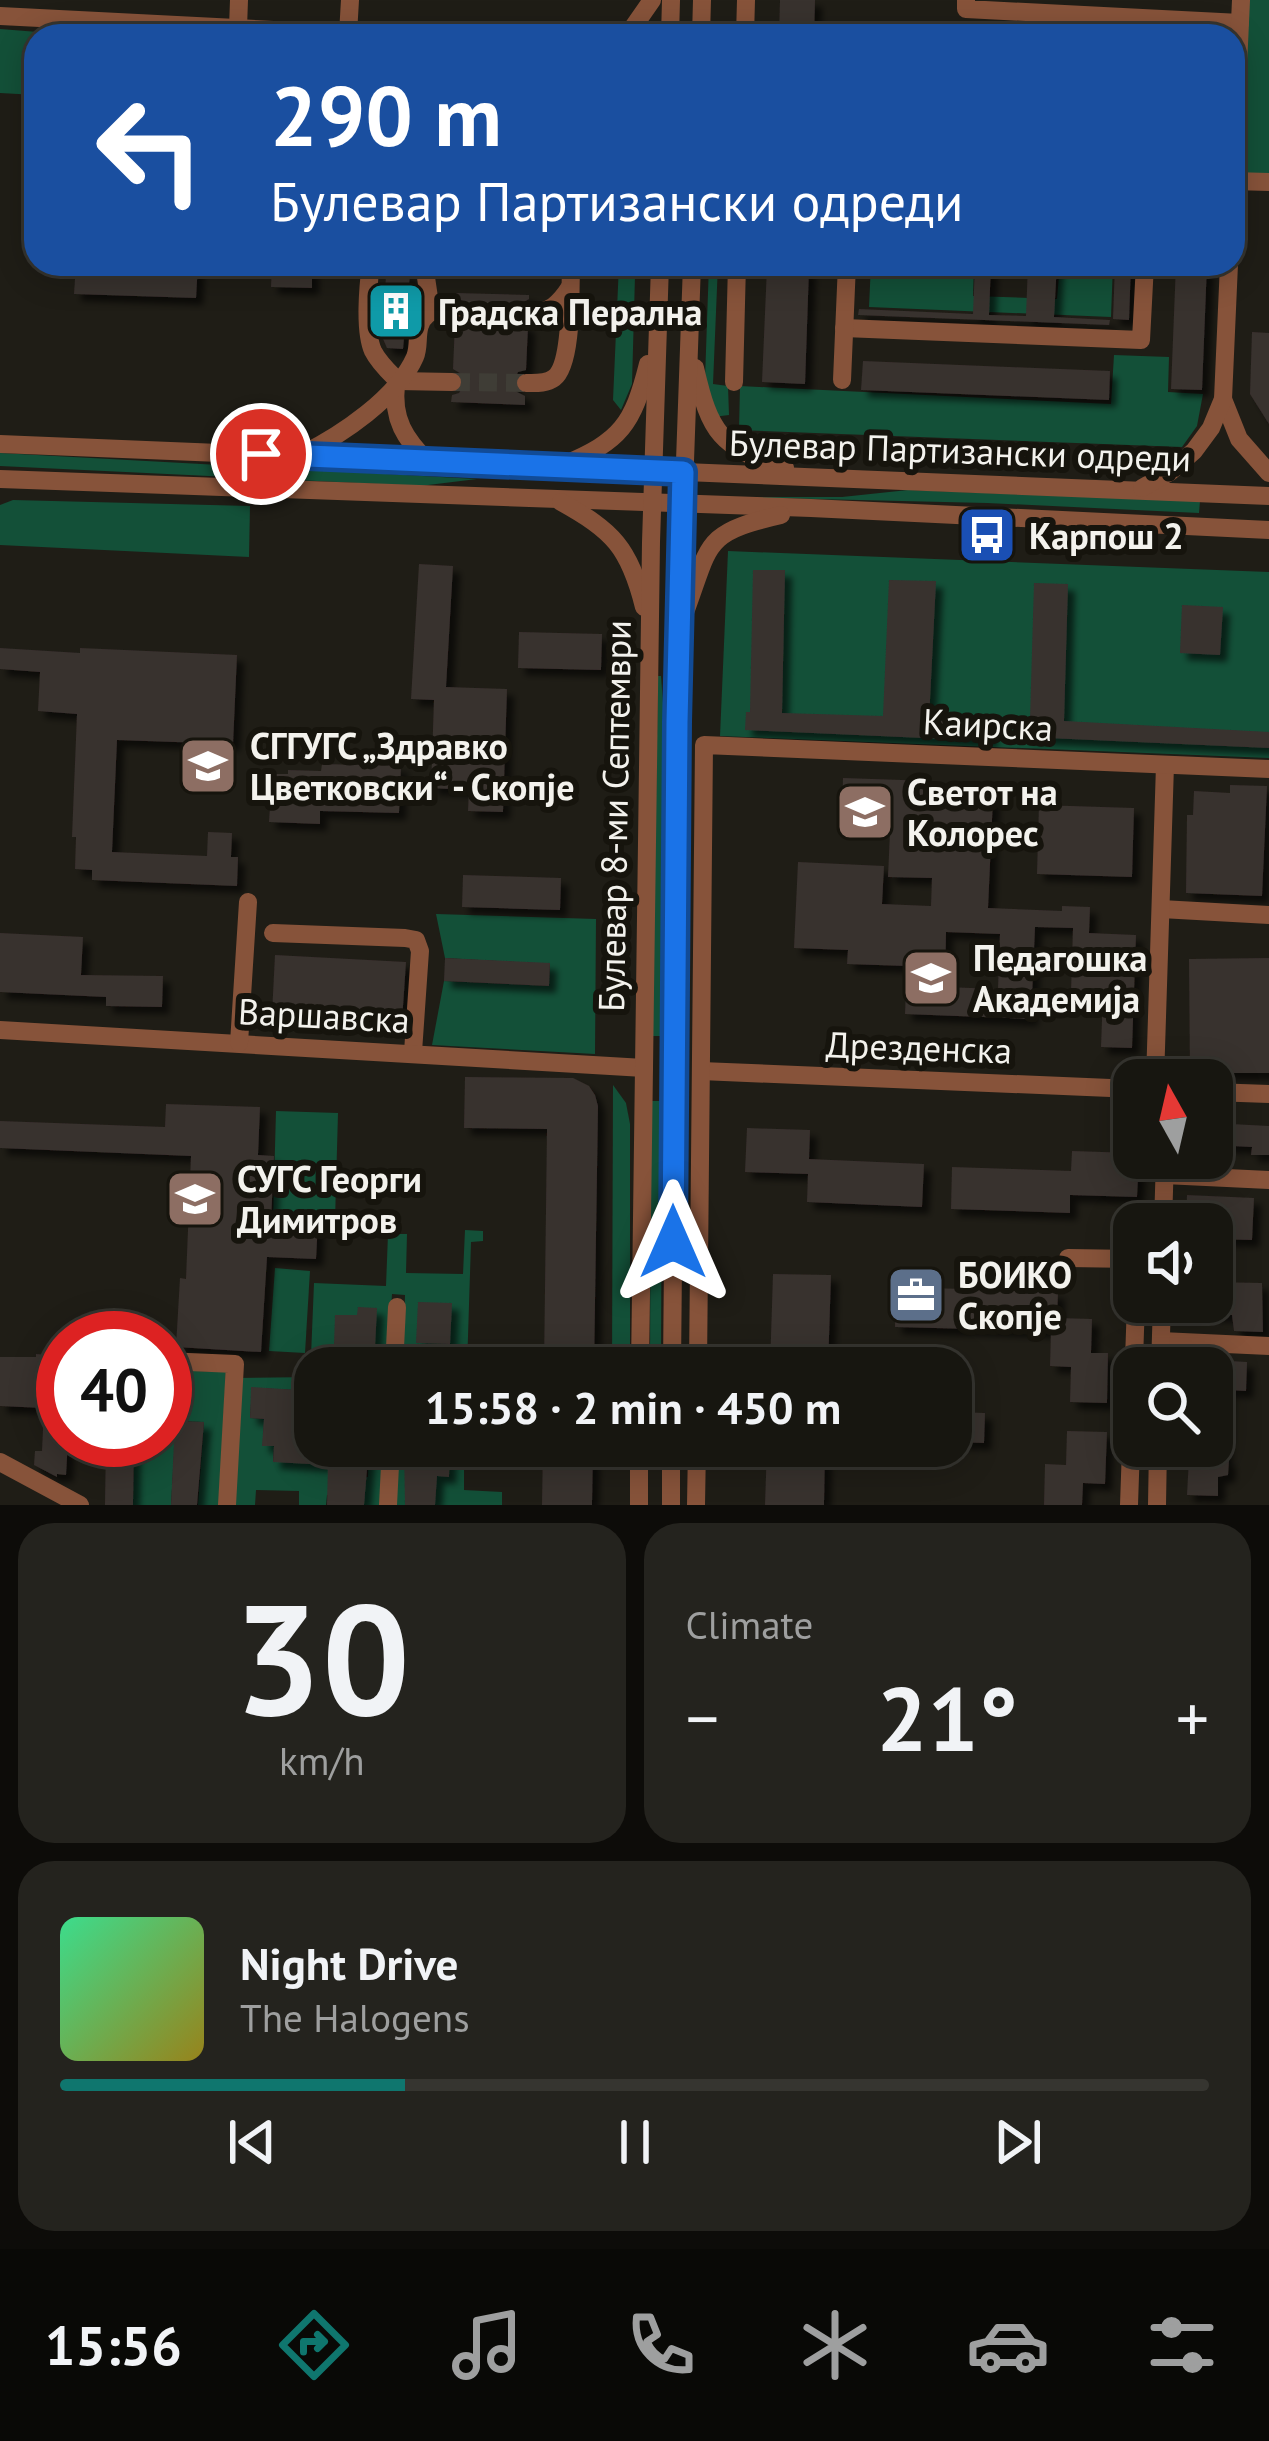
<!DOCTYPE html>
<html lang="en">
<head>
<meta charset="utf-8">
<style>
	:root { --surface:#171610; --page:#24231e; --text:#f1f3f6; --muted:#9e9f9f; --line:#363530; --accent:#0f766e }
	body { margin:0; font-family:"PT Sans",sans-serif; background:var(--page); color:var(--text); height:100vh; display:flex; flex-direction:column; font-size:45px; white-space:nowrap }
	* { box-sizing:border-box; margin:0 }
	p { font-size:39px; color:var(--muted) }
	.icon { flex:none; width:66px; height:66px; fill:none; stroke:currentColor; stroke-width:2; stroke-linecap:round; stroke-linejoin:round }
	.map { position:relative; height:1505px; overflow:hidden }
	.side { display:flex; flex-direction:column; gap:18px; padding:18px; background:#0d0c09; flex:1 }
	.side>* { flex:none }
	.guide { position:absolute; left:24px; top:24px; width:1221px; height:252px; border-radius:36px; box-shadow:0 6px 30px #0003,0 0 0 3px var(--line); background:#1a4fa0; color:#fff; overflow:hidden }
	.needle { width:78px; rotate:352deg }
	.controls { position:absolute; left:1113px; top:1059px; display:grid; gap:24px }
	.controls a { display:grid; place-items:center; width:120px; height:120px; border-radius:24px; background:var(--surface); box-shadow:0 6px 30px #0003,0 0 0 3px var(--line); font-size:60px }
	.speed { position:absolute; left:36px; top:1311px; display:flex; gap:24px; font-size:60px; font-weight:700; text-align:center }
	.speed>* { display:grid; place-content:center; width:156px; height:156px; border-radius:50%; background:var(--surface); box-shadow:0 6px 30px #0003,0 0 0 3px var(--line); line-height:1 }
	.speed .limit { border:18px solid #d22; background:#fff; color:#111 }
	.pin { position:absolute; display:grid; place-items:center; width:102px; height:102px; color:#fff; margin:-51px; border:6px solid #fff; border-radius:50%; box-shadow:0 3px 12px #0007 }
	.me { position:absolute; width:132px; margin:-66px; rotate:0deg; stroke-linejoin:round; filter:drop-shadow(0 0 9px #0008) }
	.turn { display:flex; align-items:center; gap:42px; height:252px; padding:0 48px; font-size:54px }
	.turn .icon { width:156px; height:156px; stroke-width:2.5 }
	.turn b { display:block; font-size:84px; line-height:102px }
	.big { font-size:90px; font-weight:700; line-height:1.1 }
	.side .widget { flex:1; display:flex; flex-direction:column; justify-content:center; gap:18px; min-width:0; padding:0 42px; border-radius:36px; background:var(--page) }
	.side .dial { align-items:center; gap:0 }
	.dial b { font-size:156px; line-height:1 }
	.song { display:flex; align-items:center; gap:36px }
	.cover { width:144px; height:144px; border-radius:18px; background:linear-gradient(135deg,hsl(150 70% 55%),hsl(50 70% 35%)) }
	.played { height:12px; border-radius:6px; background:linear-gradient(90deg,var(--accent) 30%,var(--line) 30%) }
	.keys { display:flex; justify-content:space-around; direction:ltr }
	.heat { display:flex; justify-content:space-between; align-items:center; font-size:66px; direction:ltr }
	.side .tiles { flex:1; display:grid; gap:18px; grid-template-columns:1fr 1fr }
	.widget:last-child { grid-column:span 2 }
	.trip { position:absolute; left:294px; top:1347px; width:678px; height:120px; border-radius:36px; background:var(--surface); box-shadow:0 6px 30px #0003,0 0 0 3px var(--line); font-weight:700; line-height:120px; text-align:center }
	.tabs { display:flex; height:192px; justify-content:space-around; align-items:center; background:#090906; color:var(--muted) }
	.tabs .icon { width:84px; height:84px }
	.tabs .selected { color:var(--accent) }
	.tabs b { font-size:54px; color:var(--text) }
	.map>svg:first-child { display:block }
	.green { fill:#135038; fill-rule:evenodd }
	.building { fill:#39302e; fill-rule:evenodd; filter:url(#shadow) }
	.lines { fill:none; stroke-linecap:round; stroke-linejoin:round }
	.minor-tunnel { stroke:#3f3d36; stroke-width:18; stroke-dasharray:18 9; stroke-linecap:butt }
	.minor { stroke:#87533a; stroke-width:18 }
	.route-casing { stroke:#114b97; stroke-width:30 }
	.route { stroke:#1a73e8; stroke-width:21 }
	.labels { text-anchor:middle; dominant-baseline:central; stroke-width:12; stroke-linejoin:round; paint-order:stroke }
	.poi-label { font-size:36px; font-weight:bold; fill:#f3f2ed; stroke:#16140d; text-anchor:start }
	.street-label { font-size:36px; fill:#f3f2ed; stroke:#16140d }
</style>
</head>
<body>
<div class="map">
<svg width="1269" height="1505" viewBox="0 0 1269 1505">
	<defs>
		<filter id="shadow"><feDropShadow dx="7" dy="7" stdDeviation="3" flood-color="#0009"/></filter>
	</defs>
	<rect width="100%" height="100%" fill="#1f1d16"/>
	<g class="green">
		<polygon points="1241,0 1269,0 1269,182 1233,181"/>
		<polygon points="0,29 89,36 36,36 36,95 0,93"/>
		<polygon points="619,264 639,264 635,276 632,384 621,410 613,400"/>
		<polygon points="709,264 718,264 713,384 728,386 729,415 713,417 705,379"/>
		<polygon points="871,264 974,264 973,296 1057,299 1060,264 1113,264 1111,317 869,307"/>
		<polygon points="1114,355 1169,357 1168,392 1203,394 1197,426 1182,447 739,430 740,386 1111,404"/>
		<polygon points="0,453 477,479 420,486 0,466"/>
		<polygon points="908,490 1200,501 1199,513 987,503 726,497 842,497"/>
		<polygon points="13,500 250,506 249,557 0,545 0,505"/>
		<polygon points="728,551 1269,572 1269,758 720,736"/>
		<polygon points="658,676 661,676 666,744 663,1036 652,1036"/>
		<polygon points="436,914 596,919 595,1054 432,1045 444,981 549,986 550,964 445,958"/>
		<polygon points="613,1085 626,1103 630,1124 630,1368 612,1368"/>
		<polygon points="651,1101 662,1101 661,1368 650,1368"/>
		<polygon points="276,1111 338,1113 335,1221 273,1220"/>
		<path d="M465,1230L483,1231V1241L471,1242L467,1368H403L405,1295L392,1294L387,1368H315V1446L342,1476L368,1477L369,1446H383L380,1505H364V1496L327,1495L326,1505H299V1491L256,1490L255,1505H235L234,1378L314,1377L311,1356L314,1283L386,1286L388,1234H407L406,1273L463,1274ZM252,1388L315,1391L311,1463L273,1461L274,1446L263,1445L264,1419L250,1418Z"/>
		<polygon points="275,1268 310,1271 305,1353 269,1351"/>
		<polygon points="165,1370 226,1372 219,1505 198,1505 204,1422 176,1421 171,1505 133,1505 134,1440 165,1440"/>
		<polygon points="399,1446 485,1446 485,1451 464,1451 464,1490 502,1492 502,1505 396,1505"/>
	</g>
	<g class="building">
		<polygon points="780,0 815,0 814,36 779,36"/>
		<polygon points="76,264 198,264 196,298 74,294"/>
		<polygon points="272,264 312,264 312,288 271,287"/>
		<polygon points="975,264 991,264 989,315 1026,316 1028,264 1057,264 1054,317 1110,320 1109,325 858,315 859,309 973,314"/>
		<polygon points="1115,264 1131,264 1129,320 1113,319"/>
		<polygon points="1176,264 1207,264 1202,390 1171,389"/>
		<polygon points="767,267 809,268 805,384 762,382"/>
		<polygon points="386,273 410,274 403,349 387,348 383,339"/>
		<polygon points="456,293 529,295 529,299 517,306 515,313 517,321 528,326 526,370 518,372 513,382 515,391 525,396 525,405 451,402 452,395 459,393 465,383 463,375 453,369 455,323 462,321 468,311 466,303 456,297"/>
		<polygon points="1252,332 1269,333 1269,424 1250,394"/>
		<polygon points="863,361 1110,371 1109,400 861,390"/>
		<polygon points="419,564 453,566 446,687 507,689 503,812 468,811 469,790 431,788 434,700 411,699"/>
		<polygon points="753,570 785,570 782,713 883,716 889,580 936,581 929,720 991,722 991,741 745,730 746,712 750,712"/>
		<polygon points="1034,583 1068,584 1064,721 1269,732 1269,748 1026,737 1027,720 1030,720"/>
		<polygon points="1182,605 1223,607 1220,655 1180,653"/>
		<polygon points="519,632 602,634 601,670 518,668"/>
		<polygon points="0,648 80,653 80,648 237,655 233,744 117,740 112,852 207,856 208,832 232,833 231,857 238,857 237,886 92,880 92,870 75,869 76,837 72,837 77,714 38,711 40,672 0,669"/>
		<polygon points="322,764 401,766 399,813 320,811 320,824 269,822 272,774 288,774 288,770 321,771"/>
		<path d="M843,778L932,781L931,795L993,798L988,908L1062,911V906L1090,907L1089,933L1136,935L1132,1048L1101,1047L1103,993L1071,992L1073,928L1035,927L1031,1019L905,1014L907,966L847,964L848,950L794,948L798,862L884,866L882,904L931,906L932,878L888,877L891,809L842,807ZM946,932L1000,934L998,989L945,987Z"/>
		<polygon points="1230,785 1267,786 1262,896 1186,893 1187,815 1193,815 1194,791 1230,793"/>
		<polygon points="1039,805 1134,808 1132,877 1037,874"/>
		<polygon points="463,875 561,878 560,910 462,907"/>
		<polygon points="0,933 83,937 81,975 163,976 162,1007 106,1006 106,997 0,992"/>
		<polygon points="275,955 406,962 402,1021 272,1014"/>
		<polygon points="445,958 550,963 549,986 444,981"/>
		<polygon points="1269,958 1269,1073 1190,1073 1189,959"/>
		<polygon points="465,1077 573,1078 589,1086 595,1095 598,1106 594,1368 544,1368 547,1129 464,1128"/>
		<polygon points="166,1104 260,1107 258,1155 274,1156 271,1221 318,1222 316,1259 267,1257 261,1352 176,1347 180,1278 186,1279 191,1156 0,1148 0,1121 165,1127"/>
		<polygon points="1212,1123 1269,1126 1269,1155 1251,1155 1252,1147 1212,1145"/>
		<polygon points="747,1128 810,1130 809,1159 924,1164 922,1207 807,1202 808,1174 745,1172"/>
		<polygon points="1072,1151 1134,1153 1134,1158 1139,1158 1137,1197 1070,1195 1070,1213 951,1209 952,1167 1071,1171"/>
		<polygon points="1187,1195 1254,1198 1252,1240 1212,1239 1212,1224 1186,1224"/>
		<polygon points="773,1274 831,1275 828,1368 770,1368"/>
		<polygon points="1212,1282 1262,1283 1263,1332 1234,1331 1232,1315 1212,1315"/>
		<polygon points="896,1287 1058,1292 1057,1318 1092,1319 1091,1353 1108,1353 1107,1403 1070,1402 1071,1367 1050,1366 1051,1331 895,1327"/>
		<polygon points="418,1302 452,1303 450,1344 416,1343"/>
		<polygon points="358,1307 377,1308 375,1347 334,1346 335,1315 357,1315"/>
		<polygon points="36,1354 63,1356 63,1440 68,1440 66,1475 57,1474 57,1477 34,1465 35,1451 42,1451 44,1408 0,1406 0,1357 36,1357"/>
		<polygon points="1212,1360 1247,1362 1246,1391 1228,1390 1225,1459 1229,1460 1228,1475 1218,1477 1218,1496 1187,1495 1189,1458 1212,1459"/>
		<polygon points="251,1387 315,1391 312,1446 369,1446 364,1505 327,1505 328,1465 273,1462 274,1446 262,1446 264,1419 250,1418"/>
		<polygon points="954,1412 985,1413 984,1443 953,1442"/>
		<polygon points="175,1421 204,1422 197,1505 171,1505"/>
		<polygon points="1067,1431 1107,1432 1105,1484 1083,1483 1082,1505 1044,1505 1045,1464 1066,1465"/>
		<polygon points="106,1440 134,1440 133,1505 105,1505"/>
		<polygon points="404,1446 450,1446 449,1477 437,1476 435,1505 405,1505"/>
		<polygon points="543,1446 593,1446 592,1505 542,1505"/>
		<polygon points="767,1446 825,1446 824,1505 765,1505"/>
	</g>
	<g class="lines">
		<g class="minor-tunnel">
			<polyline points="455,310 528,313"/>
			<polyline points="452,382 526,383"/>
		</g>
		<g class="minor">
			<polyline points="966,0 966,9 1240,23"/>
			<polyline points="0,16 392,36"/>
			<polyline points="238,28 239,0"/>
			<polyline points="348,34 350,0"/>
			<polyline points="627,36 652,0"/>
			<polyline points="670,36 671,0"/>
			<polyline points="701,36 702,0"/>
			<polyline points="745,36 746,0"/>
			<polyline points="1233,177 1241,0"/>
			<polyline points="1233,181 1269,182"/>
			<path d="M371,264C368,286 364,331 373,351C379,363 389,372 398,381L452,382"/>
			<polyline points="424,264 431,311"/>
			<path d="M528,313C550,313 559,304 570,287"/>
			<polyline points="844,328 1141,340 1145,264"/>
			<path d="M695,368C710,433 720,448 785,468"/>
			<polyline points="842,380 847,264"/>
			<polyline points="734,382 737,264"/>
			<path d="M526,383C535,383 546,384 554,378C573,364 570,288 571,264"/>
			<path d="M396,385C392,419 405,439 428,462"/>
			<polyline points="1223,399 1239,439 1269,473"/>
			<polyline points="0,444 1269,496"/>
			<path d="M303,454C341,435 397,398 415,357C421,343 413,326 428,314C436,308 446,310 455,310"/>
			<path d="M563,465C621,441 633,424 648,364"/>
			<polyline points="0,479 811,508 1269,530"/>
			<polyline points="1142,488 1170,472 1194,451 1211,428 1223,399 1229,264"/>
			<path d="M561,502C613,531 629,547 644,607"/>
			<path d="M684,615C711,544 701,533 781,515"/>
			<polyline points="1161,909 1269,915"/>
			<polyline points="273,933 405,938 416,940 420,951 413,1052"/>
			<polyline points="0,1030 644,1068"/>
			<polyline points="239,1043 248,902"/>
			<polyline points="701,1071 1134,1089"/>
			<polyline points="1155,1080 1165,765"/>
			<polyline points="1212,1092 1269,1094"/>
			<polyline points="1164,1175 1269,1180"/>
			<polyline points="1163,1224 1165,1158"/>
			<polyline points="1068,1258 1134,1259"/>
			<polyline points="1161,1341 1269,1346"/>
			<polyline points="165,1361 235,1364 227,1505"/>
			<polyline points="394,1368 397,1307"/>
			<polyline points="640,1368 651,542 660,264"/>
			<polyline points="672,1368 679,630 692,264"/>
			<polyline points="698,1368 704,745 1269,769"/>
			<polyline points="1160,1368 1162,1302"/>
			<polyline points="0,1462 80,1505"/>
			<polyline points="388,1505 391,1446"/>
			<polyline points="639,1505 639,1446"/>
			<polyline points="671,1505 671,1446"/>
			<polyline points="696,1505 697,1446"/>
			<polyline points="1129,1505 1136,1302"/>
			<polyline points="1157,1505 1158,1446"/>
		</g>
	</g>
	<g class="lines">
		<defs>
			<polyline id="route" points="261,454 683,472 677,722 673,1242"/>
		</defs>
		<use href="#route" class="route-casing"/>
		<use href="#route" class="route"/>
	</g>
	<defs>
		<symbol id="building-square" viewBox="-11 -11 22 22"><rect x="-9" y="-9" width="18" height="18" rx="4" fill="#0f9aa8" stroke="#16140d"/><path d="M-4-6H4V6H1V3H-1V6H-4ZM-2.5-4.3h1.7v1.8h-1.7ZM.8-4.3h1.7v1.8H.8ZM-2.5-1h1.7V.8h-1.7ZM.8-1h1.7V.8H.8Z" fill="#fff"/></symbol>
		<symbol id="bus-square" viewBox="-11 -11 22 22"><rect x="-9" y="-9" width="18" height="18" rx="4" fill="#1a4fb4" stroke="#16140d"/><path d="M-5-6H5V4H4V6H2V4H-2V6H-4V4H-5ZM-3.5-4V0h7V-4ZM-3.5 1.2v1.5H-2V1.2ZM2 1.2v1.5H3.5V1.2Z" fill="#fff"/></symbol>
		<symbol id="school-square" viewBox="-11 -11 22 22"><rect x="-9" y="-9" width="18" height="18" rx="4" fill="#8d6e63" stroke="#16140d"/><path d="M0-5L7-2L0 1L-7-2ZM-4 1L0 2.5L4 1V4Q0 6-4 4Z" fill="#fff"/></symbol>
		<symbol id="university-square" viewBox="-11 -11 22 22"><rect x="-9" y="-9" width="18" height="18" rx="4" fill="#8d6e63" stroke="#16140d"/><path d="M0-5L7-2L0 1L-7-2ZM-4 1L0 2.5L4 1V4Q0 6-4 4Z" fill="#fff"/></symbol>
		<symbol id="office-square" viewBox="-11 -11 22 22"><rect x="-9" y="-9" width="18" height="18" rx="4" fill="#5c6f8a" stroke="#16140d"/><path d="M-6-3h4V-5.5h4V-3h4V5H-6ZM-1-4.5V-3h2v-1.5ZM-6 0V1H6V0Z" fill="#fff"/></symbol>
	</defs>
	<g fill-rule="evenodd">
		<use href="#building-square" x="363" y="278" width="66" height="66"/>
		<use href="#bus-square" x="954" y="502" width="66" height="66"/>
		<use href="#school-square" x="175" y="733" width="66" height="66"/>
		<use href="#school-square" x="832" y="779" width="66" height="66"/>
		<use href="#university-square" x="898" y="945" width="66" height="66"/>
		<use href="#school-square" x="162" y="1166" width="66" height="66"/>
		<use href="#office-square" x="883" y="1262" width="66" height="66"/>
	</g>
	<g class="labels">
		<g class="poi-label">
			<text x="438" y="311">Градска Перална</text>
			<text x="1029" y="535">Карпош 2</text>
			<text x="250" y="745">СГГУГС „Здравко<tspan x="250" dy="41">Цветковски“ - Скопје</tspan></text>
			<text x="907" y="791">Светот на<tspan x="907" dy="41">Колорес</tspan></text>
			<text x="973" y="957">Педагошка<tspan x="973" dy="41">Академија</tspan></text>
			<text x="237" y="1178">СУГС Георги<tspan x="237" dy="41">Димитров</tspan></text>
			<text x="958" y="1274">БОИКО<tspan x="958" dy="41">Скопје</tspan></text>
		</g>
		<g class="street-label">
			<text transform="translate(960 450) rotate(2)">Булевар Партизански одреди</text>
			<text transform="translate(988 724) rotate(3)">Каирска</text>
			<text transform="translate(614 816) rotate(-89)">Булевар 8-ми Септември</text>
			<text transform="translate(324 1015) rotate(3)">Варшавска</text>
			<text transform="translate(919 1047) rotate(2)">Дрезденска</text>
		</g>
	</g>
</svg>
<div class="controls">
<a><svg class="needle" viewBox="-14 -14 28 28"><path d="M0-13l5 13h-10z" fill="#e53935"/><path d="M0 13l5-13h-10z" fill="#9e9f9f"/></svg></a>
<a><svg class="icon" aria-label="sound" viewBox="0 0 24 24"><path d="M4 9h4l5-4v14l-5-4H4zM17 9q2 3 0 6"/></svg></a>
<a><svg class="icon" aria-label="search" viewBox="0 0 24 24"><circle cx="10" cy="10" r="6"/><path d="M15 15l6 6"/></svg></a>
</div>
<div class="speed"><div class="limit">40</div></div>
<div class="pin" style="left:261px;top:454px;background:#d93025"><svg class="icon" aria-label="arrive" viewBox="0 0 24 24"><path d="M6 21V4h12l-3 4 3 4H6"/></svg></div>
<svg class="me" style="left:673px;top:1242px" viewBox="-20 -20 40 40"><path d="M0-17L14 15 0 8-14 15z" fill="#1a73e8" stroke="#fff" stroke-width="4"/></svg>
<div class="trip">15:58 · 2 min · 450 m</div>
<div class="guide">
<div class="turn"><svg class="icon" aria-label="left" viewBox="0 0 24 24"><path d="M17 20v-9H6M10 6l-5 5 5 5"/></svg><div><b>290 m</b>Булевар Партизански одреди</div></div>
</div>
</div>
<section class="side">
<div class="tiles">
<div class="widget dial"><b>30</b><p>km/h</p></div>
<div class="widget"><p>Climate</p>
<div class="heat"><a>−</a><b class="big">21°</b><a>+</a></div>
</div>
<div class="widget">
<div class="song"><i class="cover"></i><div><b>Night Drive</b><p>The Halogens</p></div></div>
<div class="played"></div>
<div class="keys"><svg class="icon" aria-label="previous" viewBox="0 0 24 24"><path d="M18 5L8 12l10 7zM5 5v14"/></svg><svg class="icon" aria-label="pause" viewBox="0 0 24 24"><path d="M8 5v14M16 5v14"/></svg><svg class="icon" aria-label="next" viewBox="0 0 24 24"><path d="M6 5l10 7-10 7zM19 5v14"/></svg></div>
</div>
</div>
</section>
<nav class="tabs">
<b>15:56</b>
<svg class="icon selected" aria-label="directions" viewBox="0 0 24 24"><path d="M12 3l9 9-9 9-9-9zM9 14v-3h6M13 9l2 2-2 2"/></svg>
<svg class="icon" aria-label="music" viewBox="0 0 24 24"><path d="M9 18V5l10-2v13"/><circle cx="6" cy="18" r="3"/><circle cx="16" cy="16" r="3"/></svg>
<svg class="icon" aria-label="phone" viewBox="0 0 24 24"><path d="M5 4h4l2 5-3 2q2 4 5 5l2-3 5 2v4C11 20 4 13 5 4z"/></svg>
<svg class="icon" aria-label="climate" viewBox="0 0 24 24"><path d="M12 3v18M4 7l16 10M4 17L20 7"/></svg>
<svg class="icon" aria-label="car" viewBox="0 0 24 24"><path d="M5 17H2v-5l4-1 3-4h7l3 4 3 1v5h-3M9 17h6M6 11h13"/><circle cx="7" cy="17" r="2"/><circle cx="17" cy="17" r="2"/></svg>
<svg class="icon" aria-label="filters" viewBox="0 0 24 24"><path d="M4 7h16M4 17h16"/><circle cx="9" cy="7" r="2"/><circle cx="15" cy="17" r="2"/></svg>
</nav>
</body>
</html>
